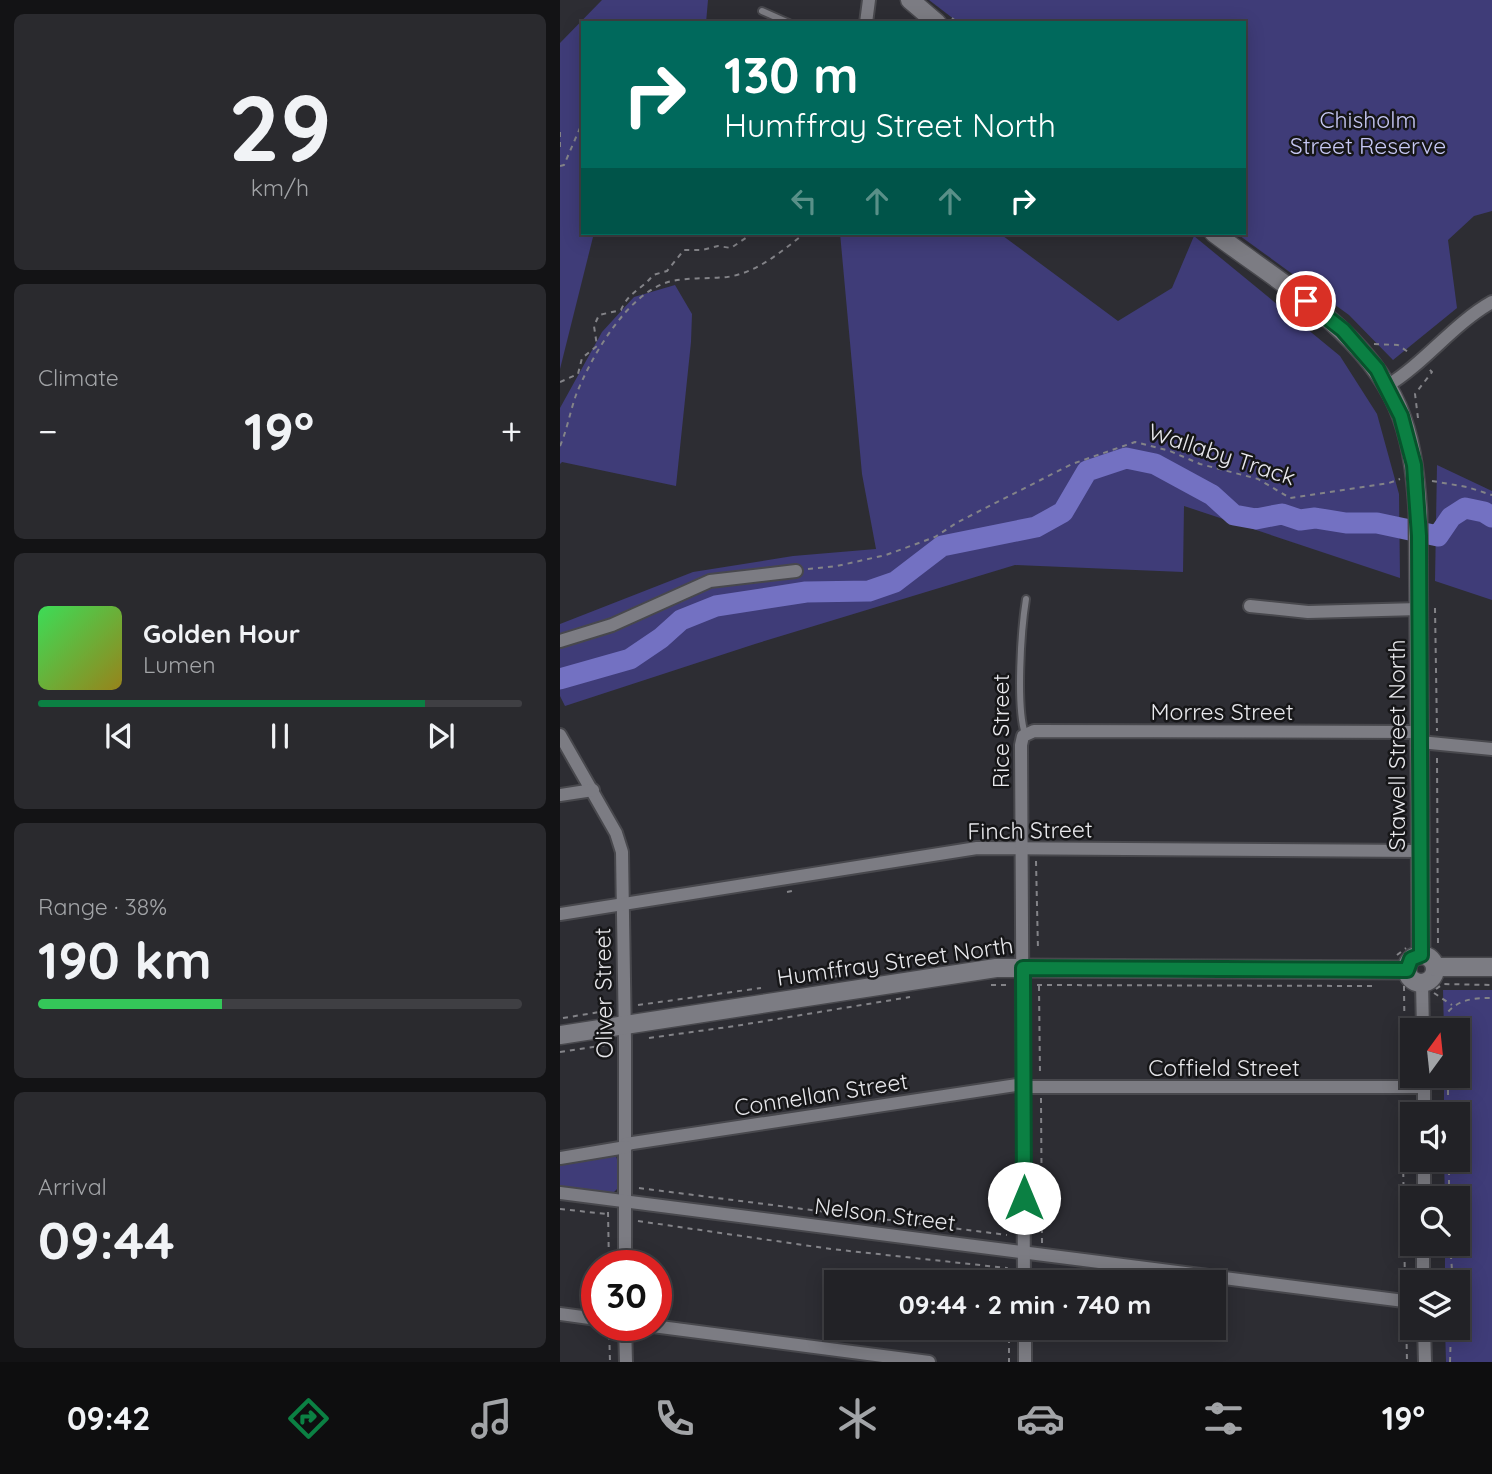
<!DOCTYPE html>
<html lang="en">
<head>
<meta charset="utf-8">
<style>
	:root { --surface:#222226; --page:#2a2a2e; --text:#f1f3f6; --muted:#a2a4a7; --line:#3f3f43; --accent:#0b8043 }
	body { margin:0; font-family:Quicksand,sans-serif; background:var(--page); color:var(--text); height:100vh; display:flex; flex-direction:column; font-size:26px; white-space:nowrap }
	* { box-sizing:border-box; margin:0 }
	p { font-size:23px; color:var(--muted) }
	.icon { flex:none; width:38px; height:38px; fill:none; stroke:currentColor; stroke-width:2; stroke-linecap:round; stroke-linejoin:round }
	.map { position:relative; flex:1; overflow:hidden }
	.sheet { display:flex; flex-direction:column; gap:14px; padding:14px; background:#131315; width:560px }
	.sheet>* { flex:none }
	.top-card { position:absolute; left:21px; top:21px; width:665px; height:214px; border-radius:0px; box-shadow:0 4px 18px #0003,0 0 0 2px var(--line); background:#00695c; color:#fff; overflow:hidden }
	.needle { width:46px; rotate:15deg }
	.fabs { position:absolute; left:840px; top:1018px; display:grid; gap:14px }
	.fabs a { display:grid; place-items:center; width:70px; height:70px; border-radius:0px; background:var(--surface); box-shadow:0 4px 18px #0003,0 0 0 2px var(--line); font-size:35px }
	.speed { position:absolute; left:21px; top:1250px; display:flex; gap:14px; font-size:35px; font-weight:700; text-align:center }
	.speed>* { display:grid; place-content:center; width:91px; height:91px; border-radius:50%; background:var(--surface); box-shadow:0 4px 18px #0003,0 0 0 2px var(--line); line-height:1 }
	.speed .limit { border:10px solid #d22; background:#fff; color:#111 }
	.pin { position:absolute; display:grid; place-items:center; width:60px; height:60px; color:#fff; margin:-30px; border:4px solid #fff; border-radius:50%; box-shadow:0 2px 7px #0007 }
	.me { position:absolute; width:77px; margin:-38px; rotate:0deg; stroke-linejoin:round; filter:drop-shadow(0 0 5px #0008) }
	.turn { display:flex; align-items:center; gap:24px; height:147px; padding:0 28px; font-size:32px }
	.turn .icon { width:91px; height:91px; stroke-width:2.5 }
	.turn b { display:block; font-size:49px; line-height:60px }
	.lanes { display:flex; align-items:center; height:66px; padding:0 28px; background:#0003; justify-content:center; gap:35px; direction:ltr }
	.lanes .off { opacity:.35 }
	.big { font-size:52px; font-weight:700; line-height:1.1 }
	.sheet .widget { flex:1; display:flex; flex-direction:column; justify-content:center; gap:10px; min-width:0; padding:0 24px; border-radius:10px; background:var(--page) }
	.sheet .dial { align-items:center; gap:0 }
	.dial b { font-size:91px; line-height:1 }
	.song { display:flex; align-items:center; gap:21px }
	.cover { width:84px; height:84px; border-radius:10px; background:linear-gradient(135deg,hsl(130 70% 55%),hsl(50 70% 35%)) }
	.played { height:7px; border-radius:4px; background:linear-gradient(90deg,var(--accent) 80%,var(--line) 80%) }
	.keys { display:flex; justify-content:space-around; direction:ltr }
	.heat { display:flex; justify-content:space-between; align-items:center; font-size:38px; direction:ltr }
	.charge { height:10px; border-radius:5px; background:linear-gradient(90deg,#34c759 38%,var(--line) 0) }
	.trip { position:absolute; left:264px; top:1270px; width:402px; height:70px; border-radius:0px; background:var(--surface); box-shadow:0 4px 18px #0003,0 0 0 2px var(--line); font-weight:700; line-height:70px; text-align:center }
	.menu { display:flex; height:112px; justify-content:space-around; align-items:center; background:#0e0e0f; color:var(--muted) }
	.menu .icon { width:49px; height:49px }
	.menu .on { color:var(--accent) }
	.menu b { font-size:32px; color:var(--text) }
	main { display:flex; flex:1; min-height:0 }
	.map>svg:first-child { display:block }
	.green { fill:#3f3c78 }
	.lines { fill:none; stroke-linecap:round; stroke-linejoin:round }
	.river { stroke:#7371c2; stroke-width:21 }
	.lane-casing { stroke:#48484d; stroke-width:10 }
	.street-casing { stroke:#48484d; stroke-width:16 }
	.secondary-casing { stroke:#48484d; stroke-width:21 }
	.path { stroke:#838388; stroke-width:2; stroke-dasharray:5 5; stroke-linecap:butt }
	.lane { stroke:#7c7c83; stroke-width:6 }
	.street { stroke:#7c7c83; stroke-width:12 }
	.secondary { stroke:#7c7c83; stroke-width:18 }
	.route-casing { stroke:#07532c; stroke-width:18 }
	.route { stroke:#0b8043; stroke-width:12 }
	.labels { text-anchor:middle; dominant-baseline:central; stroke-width:5; stroke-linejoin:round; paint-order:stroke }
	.park-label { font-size:23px; fill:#c6c7f3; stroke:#161618 }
	.street-label { font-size:23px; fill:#e8e8ec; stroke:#161618 }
</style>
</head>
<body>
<main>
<section class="sheet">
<div class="widget dial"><b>29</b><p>km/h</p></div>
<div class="widget"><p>Climate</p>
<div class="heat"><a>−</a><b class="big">19°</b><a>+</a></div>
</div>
<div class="widget">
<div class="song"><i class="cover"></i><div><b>Golden Hour</b><p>Lumen</p></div></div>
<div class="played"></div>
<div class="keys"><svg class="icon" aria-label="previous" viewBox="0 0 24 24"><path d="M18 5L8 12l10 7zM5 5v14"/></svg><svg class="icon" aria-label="pause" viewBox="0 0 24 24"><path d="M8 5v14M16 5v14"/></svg><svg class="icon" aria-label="next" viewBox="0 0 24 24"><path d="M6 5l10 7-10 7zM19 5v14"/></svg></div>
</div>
<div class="widget"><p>Range · 38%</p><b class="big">190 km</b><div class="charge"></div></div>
<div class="widget"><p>Arrival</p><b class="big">09:44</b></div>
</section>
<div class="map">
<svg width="932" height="1362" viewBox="0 0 932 1362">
	<rect width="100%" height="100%" fill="#2d2d33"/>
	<g class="green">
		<polygon points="42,0 148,0 146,23 23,23 23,233 34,233 0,369 0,43"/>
		<polygon points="369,0 932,0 932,211 914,216 888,240 897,308 833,360 789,315 676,233 684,233 684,23 399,23"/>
		<polygon points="280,233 439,233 558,321 612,288 634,236 780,356 817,414 839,494 840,578 624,506 623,572 455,565 195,644 5,706 0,696 0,624 133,572 233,556 316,549 302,474"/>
		<polygon points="115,285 132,314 131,342 116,486 2,462 0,464 0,408 42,332 74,297"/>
		<polygon points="877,465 932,491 932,600 875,581"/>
		<polygon points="883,990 932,990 932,1362 886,1362 885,1328 898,1328 898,1283 885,1283 885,1244 898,1244 898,1199 885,1199 884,1160 898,1160 898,1115 884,1115 884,1076 898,1076 898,1031 884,1031"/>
		<polygon points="50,1154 56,1156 59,1166 59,1187 52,1194 0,1188 0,1164"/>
	</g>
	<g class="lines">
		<polyline class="river" points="0,679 70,659 101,638 121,620 156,606 246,592 309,591 335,582 382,546 476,527 503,512 527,471 566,458 595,464 652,495 674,515 696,519 722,514 740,520 755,518 786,523 817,523 878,536 891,517 905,508 924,512 932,517"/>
		<defs>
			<g id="lane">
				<polyline points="202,11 229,23"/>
				<path d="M465,734C456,706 461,630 466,599"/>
			</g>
			<g id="street">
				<polyline points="306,23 309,0"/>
				<path d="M827,386C866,362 893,324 932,302"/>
				<polyline points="690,606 748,612 859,609"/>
				<polyline points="0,641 52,625 150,581 236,571"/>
				<polyline points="0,735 56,833 62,852 65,1041 65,1265"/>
				<polyline points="860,742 932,749"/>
				<polyline points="0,795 33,790"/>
				<polyline points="0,914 417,848 861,851"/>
				<polyline points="862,982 863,1031"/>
				<polyline points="864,1076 864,1115"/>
				<polyline points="463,1087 864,1087"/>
				<polyline points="66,1144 463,1084"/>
				<polyline points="0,1158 66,1147"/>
				<polyline points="0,1193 852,1302"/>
				<polyline points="864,1199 864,1160"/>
				<polyline points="464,1283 461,745 463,736 474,731 860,732"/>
				<polyline points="863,1283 863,1244"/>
				<polyline points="0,1314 37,1319"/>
				<polyline points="65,1325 66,1362"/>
				<polyline points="85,1325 369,1362"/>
				<polyline points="465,1328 465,1362"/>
				<polyline points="864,1328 865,1362"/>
			</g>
			<g id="secondary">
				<polyline points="350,0 377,23"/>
				<path d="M654,233C721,284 813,335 842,418C853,449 856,481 858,513L861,955"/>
				<circle cx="861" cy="969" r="14"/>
				<polyline points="875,967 932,967"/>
				<polyline points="0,1035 436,968 847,970"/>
			</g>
		</defs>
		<use href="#lane" class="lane-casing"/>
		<use href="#street" class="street-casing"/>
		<use href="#secondary" class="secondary-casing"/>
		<g class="path">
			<polyline points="392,18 398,23"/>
			<polyline points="23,90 20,95 23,114"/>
			<polyline points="0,132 0,152"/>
			<polyline points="0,166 4,165 23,121"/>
			<polyline points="814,344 838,345 851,354"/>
			<path d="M0,382L18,374L22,358L37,346L34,326L39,315L61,310C69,291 82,290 93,275L107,271L124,250H142L158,246L171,248L193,233"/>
			<polyline points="858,418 855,394 872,372 869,369"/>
			<path d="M0,446C7,430 10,412 16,395C31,357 67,294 108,282C127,277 148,279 167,277C197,273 222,251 245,233"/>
			<polyline points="872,481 907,487 932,495"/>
			<polyline points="248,569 277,566 326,555 375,537 398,522 512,464 575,442 610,451 640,464 698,479 730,498 829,483 840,479"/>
			<polyline points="875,608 877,731"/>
			<polyline points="877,758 878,944"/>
			<polyline points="476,861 478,950"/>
			<polyline points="227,892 236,890"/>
			<polyline points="837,955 846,948"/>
			<polyline points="245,981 384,960"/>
			<polyline points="431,985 450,985"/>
			<polyline points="477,985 814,986"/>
			<polyline points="479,986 480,1075"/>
			<polyline points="844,986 845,1074"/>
			<polyline points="876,989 883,984 932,985"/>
			<polyline points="874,993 892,1005"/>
			<polyline points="78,1005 201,988"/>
			<polyline points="3,1018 52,1010"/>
			<path d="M888,1031L887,1013C899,999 914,998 932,998"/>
			<polyline points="89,1038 175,1026 350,997"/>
			<polyline points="0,1052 52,1044"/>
			<polyline points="481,1098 482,1243"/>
			<polyline points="888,1115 888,1076"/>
			<polyline points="889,1160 889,1199"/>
			<polyline points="79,1188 447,1235"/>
			<polyline points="0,1209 47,1214"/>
			<polyline points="48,1212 49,1265"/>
			<polyline points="78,1221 271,1249 447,1268 448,1283"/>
			<polyline points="890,1244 893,1283"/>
			<polyline points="845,1287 843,1154 846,1101"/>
			<polyline points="846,1314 847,1362"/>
			<polyline points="49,1325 50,1362"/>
			<polyline points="449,1328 449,1362"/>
			<polyline points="890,1362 891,1328"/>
		</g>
		<use href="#lane" class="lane"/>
		<use href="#street" class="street"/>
		<use href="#secondary" class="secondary"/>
	</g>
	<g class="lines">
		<defs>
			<polyline id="route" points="464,1198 463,968 847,970 851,959 861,955 859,536 854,465 841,416 817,369 783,330 746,301"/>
		</defs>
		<use href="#route" class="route-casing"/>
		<use href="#route" class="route"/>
	</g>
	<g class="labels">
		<g class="park-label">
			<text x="808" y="119">Chisholm<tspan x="808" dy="26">Street Reserve</tspan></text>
		</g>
		<g class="street-label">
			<text transform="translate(662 454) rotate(18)">Wallaby Track</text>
			<text x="662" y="711">Morres Street</text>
			<text transform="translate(440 731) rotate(-90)">Rice Street</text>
			<text transform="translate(836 745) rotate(-90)">Stawell Street North</text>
			<text transform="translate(470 830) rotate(-1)">Finch Street</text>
			<text transform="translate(335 961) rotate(-8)">Humffray Street North</text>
			<text transform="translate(43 993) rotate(-91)">Oliver Street</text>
			<text x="664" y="1067">Coffield Street</text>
			<text transform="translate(261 1094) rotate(-9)">Connellan Street</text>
			<text transform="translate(325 1214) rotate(7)">Nelson Street</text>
		</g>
	</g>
</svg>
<div class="fabs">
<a><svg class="needle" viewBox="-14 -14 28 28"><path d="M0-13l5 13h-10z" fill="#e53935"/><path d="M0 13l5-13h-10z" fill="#a2a4a7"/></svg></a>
<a><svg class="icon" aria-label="sound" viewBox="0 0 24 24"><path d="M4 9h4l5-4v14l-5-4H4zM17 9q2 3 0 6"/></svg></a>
<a><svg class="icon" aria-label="search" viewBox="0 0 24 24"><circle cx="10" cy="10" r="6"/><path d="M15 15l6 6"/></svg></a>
<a><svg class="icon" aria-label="layers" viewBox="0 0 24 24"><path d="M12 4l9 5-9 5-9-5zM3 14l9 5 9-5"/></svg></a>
</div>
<div class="speed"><div class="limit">30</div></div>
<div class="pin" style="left:746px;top:301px;background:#d93025"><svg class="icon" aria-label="arrive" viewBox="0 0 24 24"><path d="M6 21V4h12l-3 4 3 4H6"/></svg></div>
<svg class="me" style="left:464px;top:1198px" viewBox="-20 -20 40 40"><circle r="19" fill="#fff"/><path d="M0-13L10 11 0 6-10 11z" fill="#0b8043"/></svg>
<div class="trip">09:44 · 2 min · 740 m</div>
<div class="top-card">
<div class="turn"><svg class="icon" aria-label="right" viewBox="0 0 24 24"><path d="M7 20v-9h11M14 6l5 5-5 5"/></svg><div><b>130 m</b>Humffray Street North</div></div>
<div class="lanes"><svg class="icon off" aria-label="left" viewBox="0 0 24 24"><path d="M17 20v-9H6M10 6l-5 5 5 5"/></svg><svg class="icon off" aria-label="ahead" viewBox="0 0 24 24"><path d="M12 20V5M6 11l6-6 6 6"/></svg><svg class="icon off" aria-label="ahead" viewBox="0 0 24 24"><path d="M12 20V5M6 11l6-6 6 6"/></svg><svg class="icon" aria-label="right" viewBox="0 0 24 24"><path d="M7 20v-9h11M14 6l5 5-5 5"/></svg></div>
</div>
</div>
</main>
<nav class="menu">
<b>09:42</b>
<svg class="icon on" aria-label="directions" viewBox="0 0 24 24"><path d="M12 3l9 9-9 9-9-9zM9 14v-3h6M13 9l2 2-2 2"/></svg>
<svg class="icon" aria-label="music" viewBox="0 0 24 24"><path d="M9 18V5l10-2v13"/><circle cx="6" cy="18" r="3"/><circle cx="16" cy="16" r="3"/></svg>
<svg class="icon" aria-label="phone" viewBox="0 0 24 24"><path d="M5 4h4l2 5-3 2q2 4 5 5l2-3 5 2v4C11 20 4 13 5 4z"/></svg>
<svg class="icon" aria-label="climate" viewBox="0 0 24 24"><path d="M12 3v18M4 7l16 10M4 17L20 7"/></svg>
<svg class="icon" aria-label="car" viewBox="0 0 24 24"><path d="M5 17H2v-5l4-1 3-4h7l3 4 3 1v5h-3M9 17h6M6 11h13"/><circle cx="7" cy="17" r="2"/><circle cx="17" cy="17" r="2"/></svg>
<svg class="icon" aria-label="filters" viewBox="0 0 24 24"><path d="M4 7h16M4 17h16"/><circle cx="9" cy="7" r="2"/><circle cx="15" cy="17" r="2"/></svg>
<b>19°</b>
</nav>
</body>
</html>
